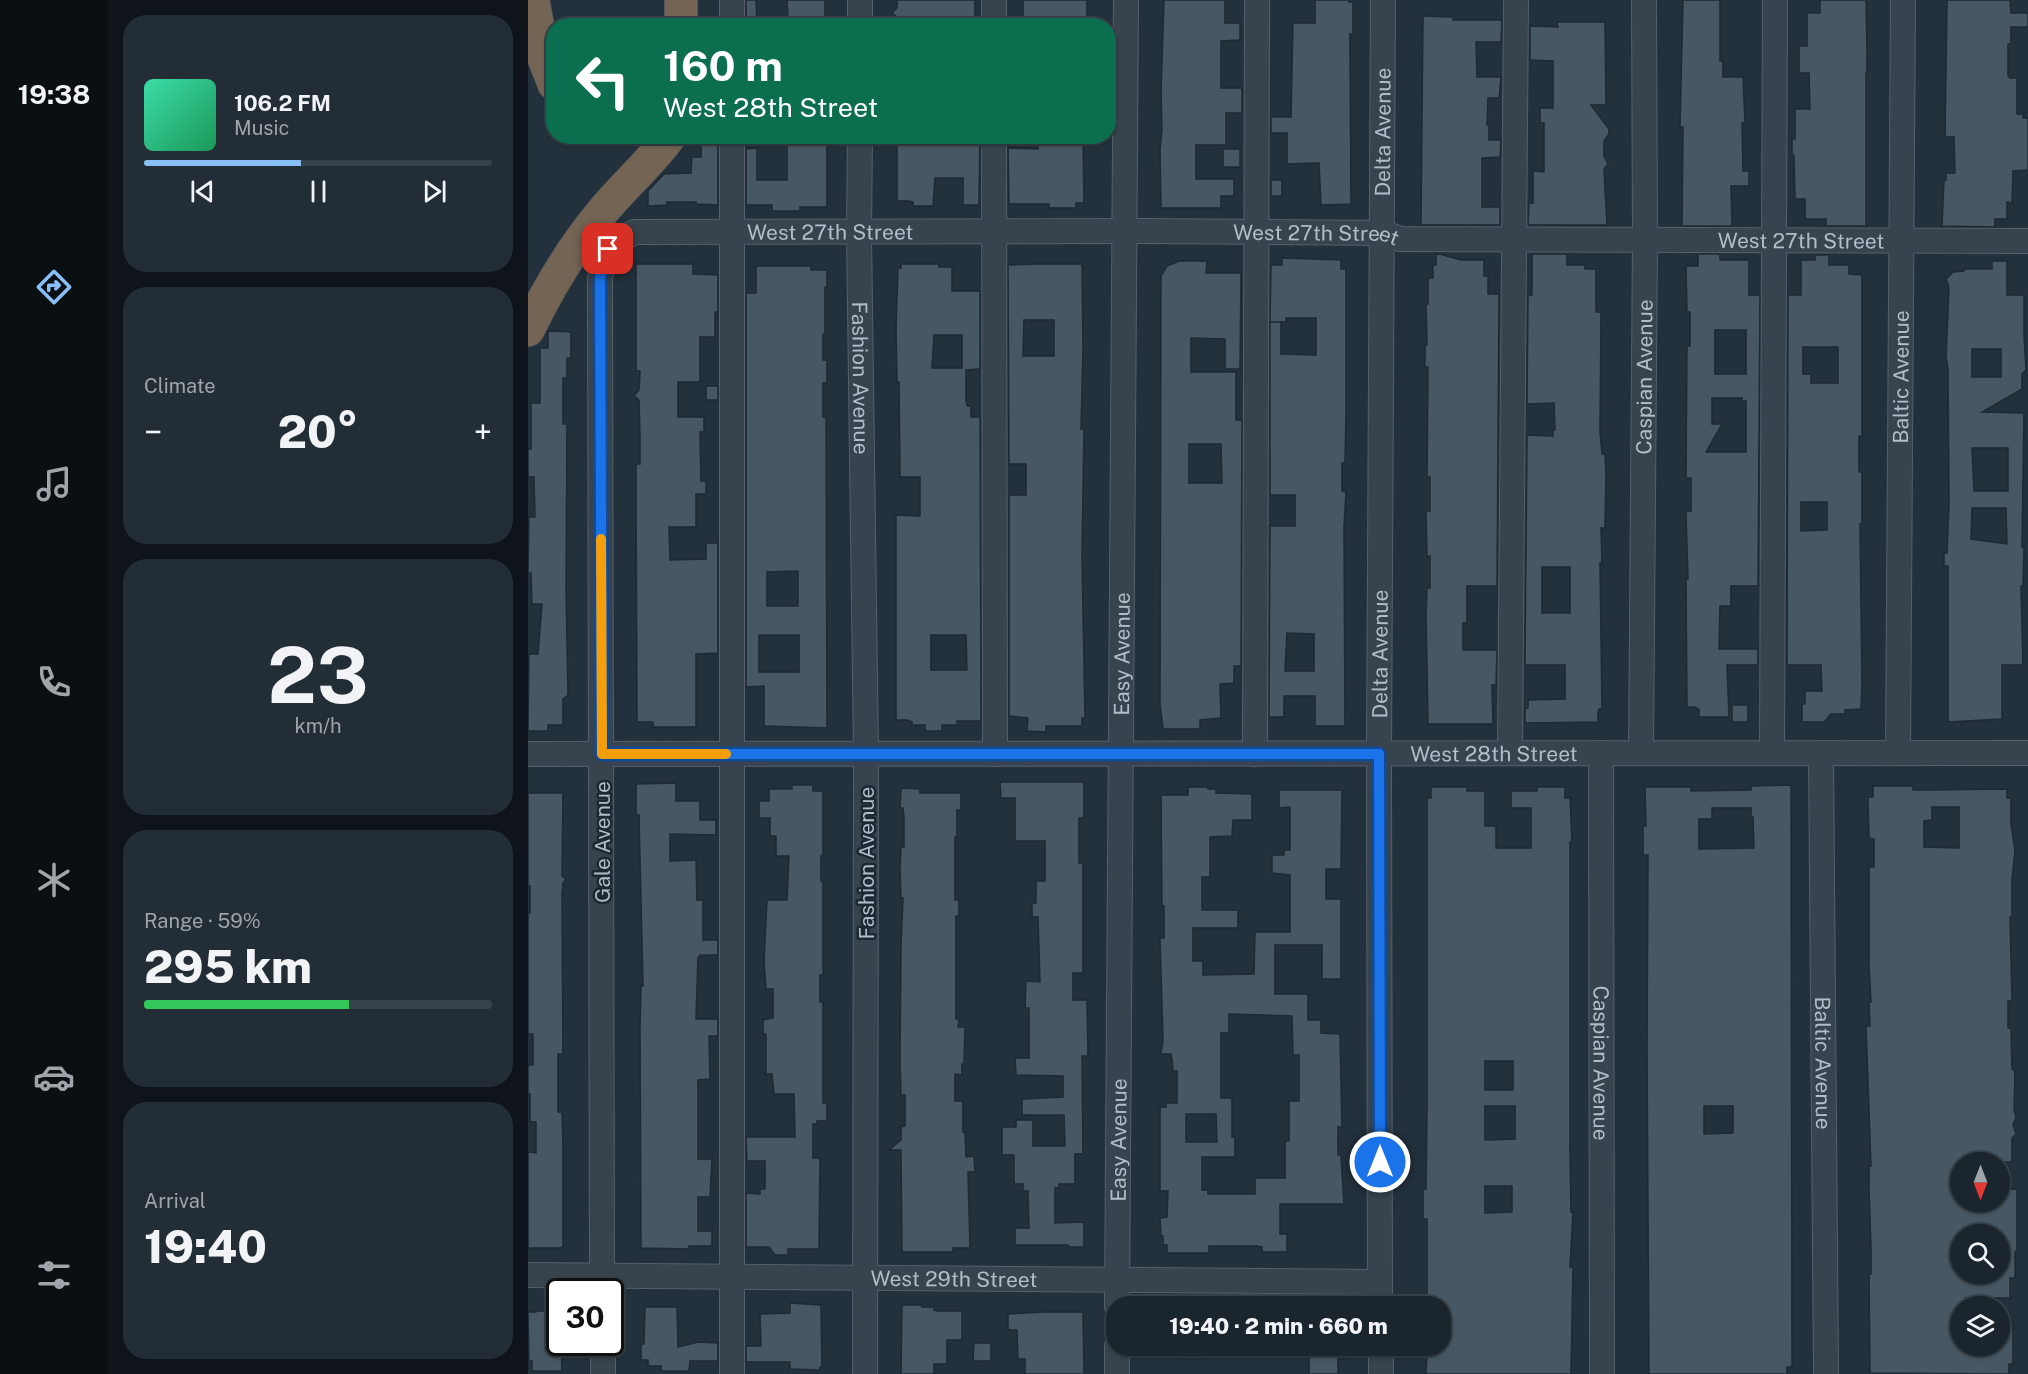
<!DOCTYPE html>
<html lang="en">
<head>
<meta charset="utf-8">
<style>
	:root { --surface:#1a252e; --page:#232d36; --text:#f1f3f6; --muted:#9fa5aa; --line:#38424a; --accent:#88bff9 }
	body { margin:0; font-family:"Public Sans",sans-serif; background:var(--page); color:var(--text); height:100vh; display:flex; flex-direction:column; font-size:22px; white-space:nowrap }
	* { box-sizing:border-box; margin:0 }
	p { font-size:20px; color:var(--muted) }
	.icon { flex:none; width:33px; height:33px; fill:none; stroke:currentColor; stroke-width:2; stroke-linecap:round; stroke-linejoin:round }
	.map { position:relative; flex:1; overflow:hidden }
	.drawer { display:flex; flex-direction:column; gap:15px; padding:15px; background:#0e1419; width:420px }
	.drawer>* { flex:none }
	.guide { position:absolute; left:18px; top:18px; width:570px; height:126px; border-radius:24px; box-shadow:0 2px 4px #0004,0 0 0 2px var(--line); background:#0b6e4f; color:#fff; overflow:hidden }
	.needle { width:39px; rotate:180deg }
	.fabs { position:absolute; left:1422px; top:1152px; display:grid; gap:12px }
	.fabs a { display:grid; place-items:center; width:60px; height:60px; border-radius:50%; background:var(--surface); box-shadow:0 2px 4px #0004,0 0 0 2px var(--line); font-size:30px }
	.speed { position:absolute; left:18px; top:1278px; display:flex; gap:12px; font-size:30px; font-weight:700; text-align:center }
	.speed>* { display:grid; place-content:center; width:78px; height:78px; border-radius:50%; background:var(--surface); box-shadow:0 2px 4px #0004,0 0 0 2px var(--line); line-height:1 }
	.speed .limit { border:3px solid #111; border-radius:9px; background:#fff; color:#111 }
	.pin { position:absolute; display:grid; place-items:center; width:51px; height:51px; color:#fff; margin:-26px; border-radius:12px; box-shadow:0 3px 9px #0006 }
	.me { position:absolute; width:66px; margin:-33px; rotate:0deg; stroke-linejoin:round; filter:drop-shadow(0 0 4px #0008) }
	.turn { display:flex; align-items:center; gap:21px; height:126px; padding:0 18px; font-size:27px }
	.turn .icon { width:78px; height:78px; stroke-width:2.5 }
	.turn b { display:block; font-size:42px; line-height:51px }
	.big { font-size:45px; font-weight:800; line-height:1.1 }
	.drawer .widget { flex:1; display:flex; flex-direction:column; justify-content:center; gap:9px; min-width:0; padding:0 21px; border-radius:24px; background:var(--page) }
	.drawer .dial { align-items:center; gap:0 }
	.dial b { font-size:78px; line-height:1 }
	.song { display:flex; align-items:center; gap:18px }
	.cover { width:72px; height:72px; border-radius:9px; background:linear-gradient(135deg,hsl(160 70% 55%),hsl(150 70% 35%)) }
	.played { height:6px; border-radius:3px; background:linear-gradient(90deg,var(--accent) 45%,var(--line) 45%) }
	.keys { display:flex; justify-content:space-around; direction:ltr }
	.heat { display:flex; justify-content:space-between; align-items:center; font-size:33px; direction:ltr }
	.charge { height:9px; border-radius:4px; background:linear-gradient(90deg,#34c759 59%,var(--line) 0) }
	.trip { position:absolute; left:578px; top:1296px; width:345px; height:60px; border-radius:24px; background:var(--surface); box-shadow:0 2px 4px #0004,0 0 0 2px var(--line); font-weight:800; line-height:60px; text-align:center }
	main { display:flex; flex:1; min-height:0 }
	.menu { display:flex; flex-direction:column; width:108px; justify-content:space-around; align-items:center; background:#0a0f12; color:var(--muted) }
	.menu .icon { width:42px; height:42px }
	.menu .current { color:var(--accent) }
	.menu b { font-size:27px; color:var(--text) }
	.map>svg:first-child { display:block }
	.building { fill:#475763; stroke:#1e2a34; stroke-width:1.5; fill-rule:evenodd }
	.lines { fill:none; stroke-linecap:round; stroke-linejoin:round }
	.minor-casing { stroke:#55606b; stroke-width:26 }
	.highway-casing { stroke:#424d58; stroke-width:34 }
	.minor { stroke:#37434d; stroke-width:24 }
	.highway { stroke:#736454; stroke-width:33 }
	.route-casing { stroke:#114b97; stroke-width:15 }
	.route { stroke:#1a73e8; stroke-width:10 }
	.slow { stroke:#f59e0b; stroke-width:10 }
	.labels { text-anchor:middle; dominant-baseline:central; stroke-width:5; stroke-linejoin:round; paint-order:stroke }
	.street-label { font-size:21px; fill:#b3bdc8; stroke:#1c2832 }
</style>
</head>
<body>
<main>
<nav class="menu">
<b>19:38</b>
<svg class="icon current" aria-label="directions" viewBox="0 0 24 24"><path d="M12 3l9 9-9 9-9-9zM9 14v-3h6M13 9l2 2-2 2"/></svg>
<svg class="icon" aria-label="music" viewBox="0 0 24 24"><path d="M9 18V5l10-2v13"/><circle cx="6" cy="18" r="3"/><circle cx="16" cy="16" r="3"/></svg>
<svg class="icon" aria-label="phone" viewBox="0 0 24 24"><path d="M5 4h4l2 5-3 2q2 4 5 5l2-3 5 2v4C11 20 4 13 5 4z"/></svg>
<svg class="icon" aria-label="climate" viewBox="0 0 24 24"><path d="M12 3v18M4 7l16 10M4 17L20 7"/></svg>
<svg class="icon" aria-label="car" viewBox="0 0 24 24"><path d="M5 17H2v-5l4-1 3-4h7l3 4 3 1v5h-3M9 17h6M6 11h13"/><circle cx="7" cy="17" r="2"/><circle cx="17" cy="17" r="2"/></svg>
<svg class="icon" aria-label="filters" viewBox="0 0 24 24"><path d="M4 7h16M4 17h16"/><circle cx="9" cy="7" r="2"/><circle cx="15" cy="17" r="2"/></svg>
</nav>
<section class="drawer">
<div class="widget">
<div class="song"><i class="cover"></i><div><b>106.2 FM</b><p>Music</p></div></div>
<div class="played"></div>
<div class="keys"><svg class="icon" aria-label="previous" viewBox="0 0 24 24"><path d="M18 5L8 12l10 7zM5 5v14"/></svg><svg class="icon" aria-label="pause" viewBox="0 0 24 24"><path d="M8 5v14M16 5v14"/></svg><svg class="icon" aria-label="next" viewBox="0 0 24 24"><path d="M6 5l10 7-10 7zM19 5v14"/></svg></div>
</div>
<div class="widget"><p>Climate</p>
<div class="heat"><a>−</a><b class="big">20°</b><a>+</a></div>
</div>
<div class="widget dial"><b>23</b><p>km/h</p></div>
<div class="widget"><p>Range · 59%</p><b class="big">295 km</b><div class="charge"></div></div>
<div class="widget"><p>Arrival</p><b class="big">19:40</b></div>
</section>
<div class="map">
<svg width="1500" height="1374" viewBox="0 0 1500 1374">
	<rect width="100%" height="100%" fill="#23313d"/>
	<g class="building">
		<polygon points="218,0 228,0 229,26 218,26"/>
		<polygon points="259,0 297,0 297,19 260,19"/>
		<polygon points="369,0 447,0 447,26 414,26 414,19 369,20 369,17 364,13 369,8"/>
		<polygon points="495,0 559,0 559,19 552,19 552,26 495,26"/>
		<polygon points="636,0 697,0 697,23 712,23 712,40 693,41 693,88 714,88 714,113 698,113 698,145 668,145 668,179 706,179 706,196 693,196 693,208 633,208 632,150 634,130 633,92"/>
		<polygon points="787,0 821,0 821,2 825,2 825,34 822,34 822,50 823,204 793,205 791,163 759,164 759,133 743,133 743,117 763,117 765,23 787,23"/>
		<polygon points="1155,0 1192,0 1192,61 1195,61 1195,77 1215,77 1217,123 1214,123 1215,171 1221,171 1221,186 1203,186 1204,226 1154,226 1155,127 1152,127"/>
		<polygon points="1292,0 1338,0 1339,52 1339,73 1338,73 1338,226 1298,226 1298,219 1277,219 1277,199 1267,199 1266,155 1264,155 1264,139 1267,139 1267,109 1282,109 1281,73 1271,73 1271,46 1279,46 1279,13 1292,13"/>
		<polygon points="1419,0 1482,0 1483,13 1500,13 1500,27 1483,27 1483,44 1480,44 1480,76 1482,78 1489,78 1489,114 1495,114 1495,118 1500,118 1500,170 1485,171 1484,203 1479,202 1479,219 1467,219 1467,227 1414,226 1416,180 1418,180 1418,173 1427,173 1426,137 1417,137"/>
		<polygon points="895,16 925,17 925,20 974,20 973,42 948,42 949,77 973,77 971,98 960,98 959,125 961,125 961,140 973,140 972,157 954,158 954,207 972,207 972,225 893,225"/>
		<polygon points="1029,22 1077,22 1078,105 1063,105 1081,129 1081,134 1076,141 1076,156 1080,164 1076,169 1079,225 1000,225 1001,203 1005,203 1005,171 1016,172 1016,123 1012,123 1012,108 1025,108 1025,61 1002,60 1002,26 1030,27"/>
		<polygon points="176,136 190,136 190,205 168,204 168,202 139,202 139,205 120,206 120,191 136,174 163,173 164,157 173,157 173,141"/>
		<polygon points="259,136 299,136 299,207 272,207 272,211 244,211 244,205 218,205 218,149 229,148 229,180 259,180"/>
		<polygon points="369,136 452,136 451,205 435,205 435,178 407,178 405,206 385,206 385,202 381,201 369,201"/>
		<polygon points="509,136 555,136 556,203 548,203 548,208 521,208 521,204 481,204 480,148 510,149"/>
		<rect x="695" y="149" width="17" height="18"/>
		<rect x="743" y="180" width="11" height="16"/>
		<polygon points="908,253 933,260 956,260 956,276 960,276 960,294 971,294 969,586 939,586 939,623 935,623 935,650 969,650 968,685 964,685 965,724 900,724 898,614 899,588 902,588 902,556 899,557 898,511 902,511 902,477 899,477 900,367 897,367 897,345 899,345 898,304 900,304 900,278 905,278 905,265 908,265"/>
		<path d="M1004,254H1039V265H1057V269H1068V312H1073V316L1072,432L1074,454H1077L1078,475L1077,528H1073L1074,563H1072L1074,709H1071L1070,712V722L997,723V708H1000V700L1037,699V665H997L999,435L1025,436V430H1027L1026,403L999,404L1000,295H1004ZM1014,567H1042V613H1014Z"/>
		<path d="M1170,254H1192V260H1221V295H1232L1230,586H1203V606H1192L1191,649H1230V665H1199L1201,717H1171V709H1168V707H1159L1158,579H1160L1158,514L1159,511H1163V478H1158L1159,346H1162V312H1159L1158,266H1170ZM1187,330H1218V374H1187ZM1184,398H1214V401H1218V452H1178L1194,424H1184Z"/>
		<path d="M1287,255H1301V265H1321V274L1334,275V436H1331V472H1334V524H1332L1334,684L1333,709L1317,710V714H1303L1296,722H1274V704H1277V691H1294L1293,665H1259L1260,295H1273V260H1287ZM1275,347H1310V383H1283V374H1275ZM1273,502H1299V530L1273,531Z"/>
		<path d="M754,258L813,260V269H818V413L817,463H814V491L818,492L816,527L817,726H787V696H756V717H741L742,526H767V495H742V322H753V354L788,355V318H758V322H742L743,265H754ZM759,633L786,634V671H757Z"/>
		<path d="M651,261H679L678,273H713L712,369H697V339L663,338V372H708V420H714L713,666H706V683L692,684L693,718L672,720V729H635L632,704L633,276L639,266ZM661,444H693L694,483H661Z"/>
		<path d="M1464,261H1479V295H1496V335L1498,370L1494,374V389L1454,412L1496,413L1494,547H1496L1495,586H1493L1495,665H1474V719L1420,722V566H1416V553H1419L1421,504L1420,369L1418,357L1421,287L1418,279L1425,272L1436,271V269H1464ZM1444,349H1473V377H1444ZM1444,448H1480V491H1446ZM1444,508H1478L1479,544L1443,539Z"/>
		<polygon points="108,264 165,264 165,274 190,275 190,312 187,312 187,337 172,337 172,382 150,382 150,417 176,417 176,432 172,432 173,481 178,481 178,494 168,494 168,527 141,527 142,560 178,559 178,543 190,543 190,653 168,654 168,727 125,727 125,722 109,722 108,487 108,464 112,464 112,437 111,400 106,396 111,390 112,371 108,371"/>
		<path d="M373,264H411V267H424V291H452V369L438,370V400L439,406H443V417H452L453,721H429V725H414V731H397V725H384V722L379,720H368V515L392,516V477H372L371,382H369L368,327L370,268H373ZM406,335H434V368H404ZM403,635H438L439,670H403Z"/>
		<path d="M508,264H554L555,350L553,429H556L554,556L557,718H554V726H518V732L499,731L500,718L481,716V495H498V464H481L480,265ZM496,320H526V356H495Z"/>
		<path d="M228,266H283V270H299V287H297V334H295V360H299V383H295V417H298L299,728L236,726V686L218,687V293H228ZM270,571V606H239V572ZM231,635H271V672H231Z"/>
		<polygon points="20,331 43,332 43,358 39,358 39,378 35,378 35,424 39,424 38,588 40,695 35,699 35,725 20,725 20,731 0,731 1,654 10,654 14,604 4,604 3,573 0,573 1,517 7,517 6,477 0,477 0,449 3,449 3,403 12,403 12,348 20,348"/>
		<rect x="178" y="386" width="12" height="14"/>
		<rect x="1204" y="705" width="16" height="17"/>
		<polygon points="472,782 556,782 556,818 551,818 551,863 555,863 555,973 545,973 545,1000 559,1000 560,1056 554,1056 555,1154 547,1154 547,1184 531,1184 531,1188 527,1188 527,1223 556,1222 556,1247 540,1247 540,1245 487,1245 487,1228 501,1228 500,1191 495,1191 495,1184 486,1184 486,1155 474,1155 474,1127 488,1127 488,1120 505,1120 505,1146 537,1146 536,1115 494,1115 494,1099 535,1097 535,1076 488,1075 487,1058 501,1058 501,1008 497,1008 498,981 512,982 510,917 504,917 504,903 508,903 508,881 517,881 517,841 487,841 487,798 473,798"/>
		<polygon points="148,783 148,801 172,801 172,820 188,820 188,835 142,834 142,861 168,860 169,900 175,900 175,940 190,940 190,955 172,955 172,957 170,957 168,1019 190,1019 190,1036 181,1036 182,1079 170,1080 170,1159 184,1159 182,1197 170,1197 170,1231 184,1231 184,1246 161,1246 161,1249 113,1248 112,1027 113,986 115,986 111,815 108,815 108,784"/>
		<polygon points="264,785 285,785 285,791 295,791 295,856 293,856 293,881 295,882 295,975 292,975 292,1002 295,1002 295,1103 299,1103 299,1121 289,1121 289,1124 285,1124 285,1158 292,1158 291,1249 260,1249 260,1255 247,1255 241,1247 218,1247 218,1193 232,1194 232,1189 237,1189 237,1161 219,1161 218,1137 267,1137 266,1094 246,1094 244,1074 238,1074 238,1034 235,1034 235,1020 245,1018 245,989 238,989 236,961 239,900 259,900 261,856 248,856 248,836 242,836 242,818 231,818 231,801 241,801 241,789 264,789"/>
		<path d="M1263,785L1264,1367H1259V1374H1121L1119,1049L1120,855H1115V826H1118L1117,787H1163V791L1223,790V786ZM1184,808H1223V817H1225L1226,848L1171,849V819H1184ZM1176,1106H1205V1133L1176,1134Z"/>
		<path d="M1345,786H1385V790H1399L1479,789V798H1483V825L1487,850L1484,880V917H1482L1484,1001H1480V1028H1483L1484,1069L1487,1071L1486,1109L1488,1118L1485,1124L1488,1134L1484,1138V1162H1432V1202H1472V1189H1489V1251H1487V1278H1482V1298H1437V1306H1432V1346H1443V1350H1472V1322H1485V1364H1481V1374L1342,1373L1341,1274H1343V1247L1341,1189V1166H1343L1338,1026H1342L1341,1002H1343L1341,964V867H1346V839L1341,838L1340,797H1345ZM1404,807H1431V848L1396,847V821L1404,820ZM1432,1234H1472V1274H1432Z"/>
		<path d="M660,787H680V789H688V793L724,794V820H705L704,836L682,837V877H674V910H710V928H665V961H675V975L726,974L727,932H762V875L744,873V855H756V850H762V807L751,808V790H814L813,869H798V899H813V979H794V945H747V994H780V1020H793V1033L812,1034L814,1127H810V1155H813L816,1204H752V1234H759V1252H734V1247L729,1246H681V1253H639V1245H635V1236H633L632,1218L639,1217L640,1191H632V1107H638V1103H649V1071H645L644,1058H643V1054H633L635,1040L632,938H636V906H634L633,795H660ZM701,1014L764,1016L765,1055H771V1101H761V1141H757V1178H727V1194H680V1190H674V1157H707V1137H704V1098H693V1033H701ZM658,1114H688L689,1142H658Z"/>
		<path d="M903,787H939V791H957V826H968V848H1003V808H983V791H1009V787H1037V798H1042L1044,841L1042,842V1148L1043,1212H1045L1042,1267H1045L1043,1374H898L899,1350H912V1299H899V1219H895V1189H898L899,1108V798H903ZM957,1061H985V1090H957ZM957,1106H987V1139L957,1140ZM957,1186H984V1212L957,1213Z"/>
		<polygon points="373,788 392,789 392,793 433,793 433,810 429,810 429,837 427,837 427,900 431,900 431,916 428,916 428,1019 431,1019 430,1027 437,1027 436,1064 434,1064 434,1075 427,1074 427,1101 435,1101 435,1132 437,1132 438,1157 446,1156 447,1172 440,1172 442,1248 425,1248 425,1252 374,1252 373,1150 361,1150 373,1140 373,1127 377,1126 377,1095 373,1095 372,1064 373,946 375,898 373,898 372,868 373,847 376,847 376,818 375,808 372,808"/>
		<polygon points="0,793 35,793 34,876 38,879 35,883 34,895 35,1054 30,1054 30,1112 34,1112 35,1145 35,1247 31,1248 0,1248 0,1152 8,1153 8,1122 2,1122 2,1094 0,1094 0,1065 5,1065 5,1034 0,1034 0,913 2,913 2,886 0,886"/>
		<polygon points="262,1303 293,1305 294,1367 292,1367 292,1370 262,1369 262,1362 218,1362 218,1346 233,1346 232,1314 262,1313"/>
		<polygon points="374,1305 394,1305 394,1307 406,1307 406,1310 409,1311 434,1311 434,1340 419,1340 419,1364 406,1364 406,1374 373,1374"/>
		<polygon points="117,1307 149,1307 150,1347 170,1342 190,1343 190,1361 162,1361 161,1371 133,1371 133,1366 120,1366 120,1360 113,1360 113,1344 116,1344"/>
		<polygon points="8,1311 32,1311 34,1371 4,1371 4,1361 1,1361 0,1312 8,1312"/>
		<polygon points="518,1312 555,1312 556,1374 497,1374 497,1359 490,1359 489,1330 480,1330 480,1314"/>
		<polygon points="446,1343 463,1343 463,1361 445,1361"/>
		<rect x="656" y="1346" width="16" height="13"/>
		<polygon points="781,1346 816,1346 816,1359 810,1359 810,1374 781,1374"/>
	</g>
	<g class="lines">
		<defs>
			<g id="minor">
				<polyline points="204,0 204,26"/>
				<polyline points="466,0 466,26"/>
				<polyline points="332,26 332,0"/>
				<path id="s1" d="M332,136L331,232L338,754L337,1374"/>
				<polyline points="466,136 467,754"/>
				<polyline points="982,753 988,0"/>
				<path id="s2" d="M1073,753L1074,1374"/>
				<path id="s3" d="M1113,753L1117,239L1116,0"/>
				<polyline points="1244,753 1247,0"/>
				<path id="s4" d="M1293,753L1298,1374"/>
				<path id="s5" d="M1370,753L1375,0"/>
				<path id="s6" d="M0,754L1500,753"/>
				<polyline points="727,754 729,0"/>
				<path id="s7" d="M0,1275L852,1282"/>
				<path id="s8" d="M74,1292L72,278L79,249L106,232L617,231L856,233L872,239L1500,241"/>
				<path id="s9" d="M589,1306L598,0"/>
				<path id="s10" d="M852,1306L851,754L855,0"/>
				<polyline points="75,1342 75,1374"/>
				<polyline points="853,1346 853,1374"/>
				<polyline points="204,1374 204,136"/>
				<polyline points="589,1374 589,1346"/>
			</g>
			<g id="highway">
				<polyline points="5,0 15,56 26,84"/>
				<polyline points="153,26 153,0"/>
				<path d="M0,330C20,289 42,251 71,216C93,188 121,165 142,136"/>
			</g>
		</defs>
		<use href="#minor" class="minor-casing"/>
		<use href="#highway" class="highway-casing"/>
		<use href="#minor" class="minor"/>
		<use href="#highway" class="highway"/>
	</g>
	<g class="lines">
		<defs>
			<polyline id="route" points="80,249 72,278 74,754 851,754 852,1162"/>
		</defs>
		<use href="#route" class="route-casing"/>
		<use href="#route" class="route"/>
		<polyline class="slow" points="73,539 74,754 198,754"/>
	</g>
	<g class="labels">
		<g class="street-label">
			<text stroke="none"><textPath href="#s10" startOffset="1174">Delta Avenue</textPath></text>
			<text stroke="none"><textPath href="#s8" startOffset="1272">West 27th Street</textPath></text>
			<text stroke="none"><textPath href="#s8" startOffset="1758">West 27th Street</textPath></text>
			<text stroke="none"><textPath href="#s8" startOffset="2244">West 27th Street</textPath></text>
			<text stroke="none"><textPath href="#s1" startOffset="242">Fashion Avenue</textPath></text>
			<text stroke="none"><textPath href="#s3" startOffset="376">Caspian Avenue</textPath></text>
			<text stroke="none"><textPath href="#s5" startOffset="376">Baltic Avenue</textPath></text>
			<text stroke="none"><textPath href="#s9" startOffset="652">Easy Avenue</textPath></text>
			<text stroke="none"><textPath href="#s10" startOffset="652">Delta Avenue</textPath></text>
			<text stroke="none"><textPath href="#s6" startOffset="966">West 28th Street</textPath></text>
			<text transform="translate(74 842) rotate(-90)">Gale Avenue</text>
			<text transform="translate(338 863) rotate(-90)">Fashion Avenue</text>
			<text stroke="none"><textPath href="#s2" startOffset="310">Caspian Avenue</textPath></text>
			<text stroke="none"><textPath href="#s4" startOffset="310">Baltic Avenue</textPath></text>
			<text stroke="none"><textPath href="#s9" startOffset="166">Easy Avenue</textPath></text>
			<text stroke="none"><textPath href="#s7" startOffset="426">West 29th Street</textPath></text>
		</g>
	</g>
</svg>
<div class="fabs">
<a><svg class="needle" viewBox="-14 -14 28 28"><path d="M0-13l5 13h-10z" fill="#e53935"/><path d="M0 13l5-13h-10z" fill="#9fa5aa"/></svg></a>
<a><svg class="icon" aria-label="search" viewBox="0 0 24 24"><circle cx="10" cy="10" r="6"/><path d="M15 15l6 6"/></svg></a>
<a><svg class="icon" aria-label="layers" viewBox="0 0 24 24"><path d="M12 4l9 5-9 5-9-5zM3 14l9 5 9-5"/></svg></a>
</div>
<div class="speed"><div class="limit">30</div></div>
<div class="pin" style="left:80px;top:249px;background:#d93025"><svg class="icon" aria-label="arrive" viewBox="0 0 24 24"><path d="M6 21V4h12l-3 4 3 4H6"/></svg></div>
<svg class="me" style="left:852px;top:1162px" viewBox="-20 -20 40 40"><circle r="17" fill="#1a73e8" stroke="#fff" stroke-width="3"/><path d="M0-11L8 9 0 5-8 9z" fill="#fff"/></svg>
<div class="trip">19:40 · 2 min · 660 m</div>
<div class="guide">
<div class="turn"><svg class="icon" aria-label="left" viewBox="0 0 24 24"><path d="M17 20v-9H6M10 6l-5 5 5 5"/></svg><div><b>160 m</b>West 28th Street</div></div>
</div>
</div>
</main>
</body>
</html>
